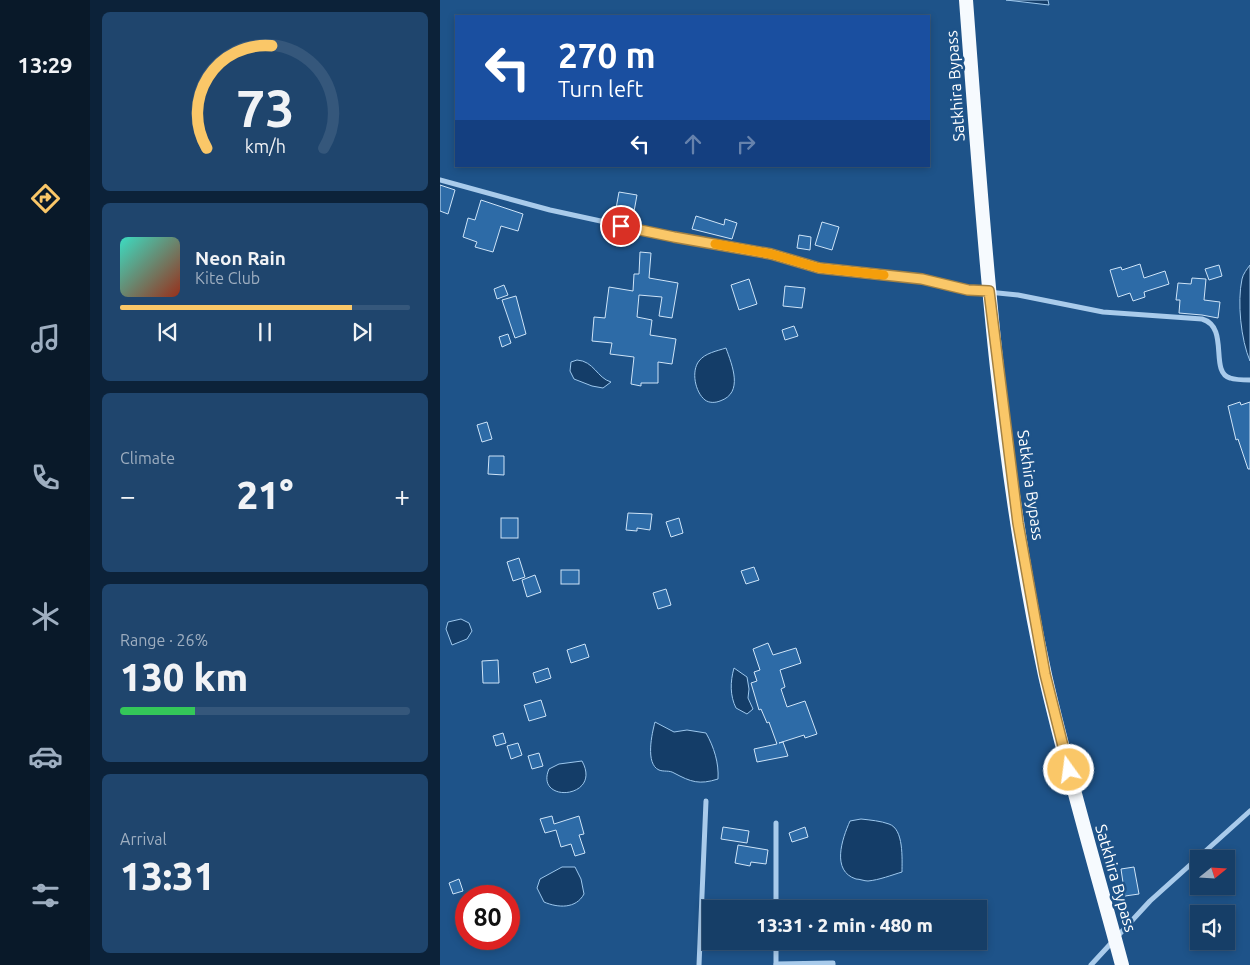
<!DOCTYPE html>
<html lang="en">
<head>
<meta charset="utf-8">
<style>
	:root { --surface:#163e67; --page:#1f456d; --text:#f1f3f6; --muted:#9eaec0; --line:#35577b; --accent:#fac768 }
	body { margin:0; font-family:Ubuntu,sans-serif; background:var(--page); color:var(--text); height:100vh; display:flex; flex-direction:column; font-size:19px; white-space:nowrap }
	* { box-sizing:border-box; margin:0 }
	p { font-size:16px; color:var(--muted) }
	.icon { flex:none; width:28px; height:28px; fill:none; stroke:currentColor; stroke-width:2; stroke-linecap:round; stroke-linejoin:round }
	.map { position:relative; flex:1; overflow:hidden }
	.side { display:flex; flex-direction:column; gap:12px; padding:12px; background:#0c2239; width:350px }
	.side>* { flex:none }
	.hud { position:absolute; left:15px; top:15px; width:475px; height:152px; border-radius:0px; box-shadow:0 2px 8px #0003,0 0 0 1px var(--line); background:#1a4fa0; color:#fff; overflow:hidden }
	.needle { width:32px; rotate:72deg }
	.controls { position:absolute; left:750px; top:850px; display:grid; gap:10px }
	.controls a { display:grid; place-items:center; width:45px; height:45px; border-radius:0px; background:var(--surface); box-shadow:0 2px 8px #0003,0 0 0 1px var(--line); font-size:25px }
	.speed { position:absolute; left:15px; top:885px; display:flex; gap:10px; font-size:25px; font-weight:700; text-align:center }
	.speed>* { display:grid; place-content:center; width:65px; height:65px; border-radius:50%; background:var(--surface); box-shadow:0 2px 8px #0003,0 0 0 1px var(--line); line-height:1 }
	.speed .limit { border:8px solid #d22; background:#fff; color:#111 }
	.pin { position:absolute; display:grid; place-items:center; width:42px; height:42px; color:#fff; margin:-21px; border:2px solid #fff; border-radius:50%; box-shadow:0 1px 5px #0007 }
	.me { position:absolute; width:55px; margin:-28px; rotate:346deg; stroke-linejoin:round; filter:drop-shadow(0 0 4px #0008) }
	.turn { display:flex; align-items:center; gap:18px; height:105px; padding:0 20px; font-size:22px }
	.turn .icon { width:65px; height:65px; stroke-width:2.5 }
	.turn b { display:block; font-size:35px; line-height:42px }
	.lanes { display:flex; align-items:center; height:48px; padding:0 20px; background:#0003; justify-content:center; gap:25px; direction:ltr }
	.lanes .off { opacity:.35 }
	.big { font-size:38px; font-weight:800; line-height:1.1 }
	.side .widget { flex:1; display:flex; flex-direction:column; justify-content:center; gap:8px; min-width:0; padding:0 18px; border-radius:8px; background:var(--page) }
	.side .dial { align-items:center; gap:0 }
	.dial svg { height:130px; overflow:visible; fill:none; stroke:var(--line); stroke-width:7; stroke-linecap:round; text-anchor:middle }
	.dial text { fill:var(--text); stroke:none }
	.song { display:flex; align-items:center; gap:15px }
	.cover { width:60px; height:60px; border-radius:8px; background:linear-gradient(135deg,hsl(170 70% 55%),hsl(10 70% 35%)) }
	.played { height:5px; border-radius:2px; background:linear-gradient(90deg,var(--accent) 80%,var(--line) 80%) }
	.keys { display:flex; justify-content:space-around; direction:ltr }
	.heat { display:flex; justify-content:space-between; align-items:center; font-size:28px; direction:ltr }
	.charge { height:8px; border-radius:4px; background:linear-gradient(90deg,#34c759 26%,var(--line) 0) }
	.trip { position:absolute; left:262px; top:900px; width:285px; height:50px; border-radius:0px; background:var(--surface); box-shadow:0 2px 8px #0003,0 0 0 1px var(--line); font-weight:800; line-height:50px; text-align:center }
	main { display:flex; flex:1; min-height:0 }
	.menu { display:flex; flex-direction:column; width:90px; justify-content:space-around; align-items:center; background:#091929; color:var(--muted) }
	.menu .icon { width:35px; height:35px }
	.menu .current { color:var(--accent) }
	.menu b { font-size:22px; color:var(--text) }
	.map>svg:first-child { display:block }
	.water { fill:#143d68; stroke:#9cc7ed }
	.building { fill:#2d6ba7; stroke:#cee4f8 }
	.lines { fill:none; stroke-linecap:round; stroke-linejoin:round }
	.minor { stroke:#a9cbeb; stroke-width:5 }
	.trunk { stroke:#f6fafe; stroke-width:14 }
	.route-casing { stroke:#a28144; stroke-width:12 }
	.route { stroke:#fac768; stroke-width:9 }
	.slow { stroke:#f59e0b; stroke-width:9 }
	.labels { text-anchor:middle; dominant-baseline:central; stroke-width:5; stroke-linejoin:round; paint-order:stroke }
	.street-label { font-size:16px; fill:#fff; stroke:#1e5389 }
</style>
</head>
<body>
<main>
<nav class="menu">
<b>13:29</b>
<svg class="icon current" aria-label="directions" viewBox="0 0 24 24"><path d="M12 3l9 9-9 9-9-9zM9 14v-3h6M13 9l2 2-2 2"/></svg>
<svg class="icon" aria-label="music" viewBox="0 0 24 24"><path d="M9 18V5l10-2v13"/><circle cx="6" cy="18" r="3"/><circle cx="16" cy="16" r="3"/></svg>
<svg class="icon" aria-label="phone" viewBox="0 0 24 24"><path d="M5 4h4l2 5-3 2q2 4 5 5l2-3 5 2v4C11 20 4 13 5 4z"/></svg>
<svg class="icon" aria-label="climate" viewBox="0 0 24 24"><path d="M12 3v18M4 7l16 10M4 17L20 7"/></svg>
<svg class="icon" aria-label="car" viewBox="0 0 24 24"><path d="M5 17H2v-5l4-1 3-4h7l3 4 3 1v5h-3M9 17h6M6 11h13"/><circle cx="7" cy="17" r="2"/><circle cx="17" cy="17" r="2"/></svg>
<svg class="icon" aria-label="filters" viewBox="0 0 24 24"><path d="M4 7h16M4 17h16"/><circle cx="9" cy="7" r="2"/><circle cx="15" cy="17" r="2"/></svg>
</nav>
<section class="side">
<div class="widget dial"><svg viewBox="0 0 100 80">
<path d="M14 69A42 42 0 1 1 86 69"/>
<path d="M14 69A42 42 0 0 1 54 6" stroke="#fac768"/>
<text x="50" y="56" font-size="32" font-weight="700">73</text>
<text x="50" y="72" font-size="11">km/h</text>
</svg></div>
<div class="widget">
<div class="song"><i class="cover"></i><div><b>Neon Rain</b><p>Kite Club</p></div></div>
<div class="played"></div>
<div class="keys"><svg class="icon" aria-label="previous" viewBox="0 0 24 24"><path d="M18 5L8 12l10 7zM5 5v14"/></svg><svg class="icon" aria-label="pause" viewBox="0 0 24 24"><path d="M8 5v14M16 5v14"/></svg><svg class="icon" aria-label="next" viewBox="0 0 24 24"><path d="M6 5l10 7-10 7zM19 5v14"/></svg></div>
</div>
<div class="widget"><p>Climate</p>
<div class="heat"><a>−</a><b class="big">21°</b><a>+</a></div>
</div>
<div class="widget"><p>Range · 26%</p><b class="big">130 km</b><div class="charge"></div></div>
<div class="widget"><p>Arrival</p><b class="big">13:31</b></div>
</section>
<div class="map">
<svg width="810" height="965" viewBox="0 0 810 965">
	<rect width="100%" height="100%" fill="#1e5389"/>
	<g class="water">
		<polygon points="566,0 608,0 609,5"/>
		<path d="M810,265V361C801,340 797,302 802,279C803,274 807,269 810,265Z"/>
		<path d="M286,348C292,365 304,393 280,401C275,403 269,403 265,400C255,392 251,371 259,361C265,353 277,351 286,348Z"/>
		<path d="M137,360C154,361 157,378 171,382L163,388L152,386L134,379L130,371L131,362Z"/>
		<polygon points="21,619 29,623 32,631 27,639 12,645 6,629 8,622"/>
		<path d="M294,668L307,677L309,689L308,698L313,709L307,714L296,708C290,696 290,682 294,668Z"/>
		<path d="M215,722L234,732L247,730L266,733C274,747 279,763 278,779C259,785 251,782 234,773C229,770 224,772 219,770C205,764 212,733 215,722Z"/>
		<path d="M142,761C163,799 94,804 109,769L119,764Z"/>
		<path d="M421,819C430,820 441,821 449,824C464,829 462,859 462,872C452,875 439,880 428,881C424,881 420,879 416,879C391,871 402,839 410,821Z"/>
		<path d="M122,867H135L141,879L144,894C136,909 118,908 104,902L97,888L100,879Z"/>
	</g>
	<g class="building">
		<polygon points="0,185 15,190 8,214 0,211"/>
		<polygon points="179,192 197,195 193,217 175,214"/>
		<polygon points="41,200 83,214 78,231 61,226 53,252 35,247 37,242 23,237 28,218 35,220"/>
		<polygon points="256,216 284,225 285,219 297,223 292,239 252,229"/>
		<polygon points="382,222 399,227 392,250 375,245"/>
		<polygon points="359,235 371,237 370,250 357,248"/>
		<polygon points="200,252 211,253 209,278 238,283 232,318 219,316 222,297 199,295 197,317 212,320 210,335 236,339 232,364 218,362 218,383 201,383 201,386 191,384 194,357 170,354 172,343 152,341 154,317 165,318 169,287 193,291 194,274 199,274"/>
		<polygon points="700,264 704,278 725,271 729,284 704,292 705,297 693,301 690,293 678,297 670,270 681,267 682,270"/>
		<polygon points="779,265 782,276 769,280 765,269"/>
		<polygon points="752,278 766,279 764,300 780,302 778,318 762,315 739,313 740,300 736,300 738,283 751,284"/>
		<polygon points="309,279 317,304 299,310 291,285"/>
		<polygon points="64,285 68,295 57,299 54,289"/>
		<polygon points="345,286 365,288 362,308 343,306"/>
		<polygon points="76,296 86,334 75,338 62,300"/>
		<polygon points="354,326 358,336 345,340 342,330"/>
		<polygon points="68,334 71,343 62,347 59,337"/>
		<polygon points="800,402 801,405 810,402 810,469 808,469 798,439 796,440 788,406"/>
		<polygon points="47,422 52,439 42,442 37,425"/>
		<polygon points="49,456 64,456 64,475 48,474"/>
		<polygon points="188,513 212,514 210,530 197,528 197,531 186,530"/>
		<rect x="61" y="518" width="17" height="20"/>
		<polygon points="239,518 243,533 231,537 226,522"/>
		<polygon points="79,558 85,577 73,581 67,562"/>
		<polygon points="314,567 319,580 306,584 301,571"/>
		<rect x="121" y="570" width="18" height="14"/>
		<polygon points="95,575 101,592 87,597 82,580"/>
		<polygon points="226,589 231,605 218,609 213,593"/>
		<polygon points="328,643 333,655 356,648 361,663 340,670 345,687 341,689 347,707 365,701 377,734 365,738 364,735 339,743 343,742 348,756 317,762 314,749 337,744 329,722 327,723 321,709 319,710 311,683 317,681 314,672 320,670 313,649"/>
		<polygon points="145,644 149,657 131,663 127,650"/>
		<polygon points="58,660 59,683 43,683 42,661"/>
		<polygon points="108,668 111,678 96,683 93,673"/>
		<polygon points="101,700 106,716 89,721 84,705"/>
		<polygon points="63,733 66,743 56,746 53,736"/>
		<polygon points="78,743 82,755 71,759 67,746"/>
		<polygon points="99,753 103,766 92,769 88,756"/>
		<polygon points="112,816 114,824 139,816 144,834 139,835 145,853 135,856 131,844 121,847 116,830 105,833 100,819"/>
		<polygon points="283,827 309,831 307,843 281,839"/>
		<polygon points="365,827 368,837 352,842 349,833"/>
		<polygon points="298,845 328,850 326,864 311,862 310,866 295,863"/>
		<polygon points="694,867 699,894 685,896 681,869"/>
		<polygon points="19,879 23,891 13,894 9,883"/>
	</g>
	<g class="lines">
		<g class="minor">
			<path d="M0,180L110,210L234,237L331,254L379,268L482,279L528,290L578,295L663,312L762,319C790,327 769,372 790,378C796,380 804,380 810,380"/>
			<polyline points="336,823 336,909"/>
			<polyline points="336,964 393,963 393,965"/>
			<polyline points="259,965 266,801"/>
			<polyline points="336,965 336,941"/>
			<polyline points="651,965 710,901 810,811"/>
		</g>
		<path class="trunk" d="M526,0C543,225 557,453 605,675C627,772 656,868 682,965"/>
	</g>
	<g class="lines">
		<defs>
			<polyline id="route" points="181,226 234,237 331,254 379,268 482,279 528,290 549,291 578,523 605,674 629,770"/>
		</defs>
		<use href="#route" class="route-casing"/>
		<use href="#route" class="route"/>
		<polyline class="slow" points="275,244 331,254 379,268 444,275"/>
	</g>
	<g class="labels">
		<g class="street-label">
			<text transform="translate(515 86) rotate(-94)">Satkhira Bypass</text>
			<text transform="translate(591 485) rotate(82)">Satkhira Bypass</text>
			<text transform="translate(676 878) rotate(74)">Satkhira Bypass</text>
		</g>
	</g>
</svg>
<div class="controls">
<a><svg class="needle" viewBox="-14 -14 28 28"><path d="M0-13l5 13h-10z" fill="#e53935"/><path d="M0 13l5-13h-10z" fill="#9eaec0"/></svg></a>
<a><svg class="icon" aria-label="sound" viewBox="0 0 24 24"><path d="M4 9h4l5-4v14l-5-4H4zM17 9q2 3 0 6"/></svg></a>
</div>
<div class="speed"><div class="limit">80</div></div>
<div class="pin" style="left:181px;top:226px;background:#d93025"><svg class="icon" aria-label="arrive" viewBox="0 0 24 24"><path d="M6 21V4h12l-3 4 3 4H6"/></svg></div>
<svg class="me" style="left:629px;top:770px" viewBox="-20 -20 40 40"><circle r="17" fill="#fac768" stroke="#fff" stroke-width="3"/><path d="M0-11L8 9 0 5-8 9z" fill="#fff"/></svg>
<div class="trip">13:31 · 2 min · 480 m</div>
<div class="hud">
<div class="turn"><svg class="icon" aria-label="left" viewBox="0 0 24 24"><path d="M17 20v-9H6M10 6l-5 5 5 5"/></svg><div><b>270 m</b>Turn left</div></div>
<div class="lanes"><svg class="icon" aria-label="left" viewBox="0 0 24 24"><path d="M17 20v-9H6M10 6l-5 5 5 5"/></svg><svg class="icon off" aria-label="ahead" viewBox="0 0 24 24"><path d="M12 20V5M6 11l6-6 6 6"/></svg><svg class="icon off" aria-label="right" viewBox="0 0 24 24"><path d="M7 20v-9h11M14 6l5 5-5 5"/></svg></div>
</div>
</div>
</main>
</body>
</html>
